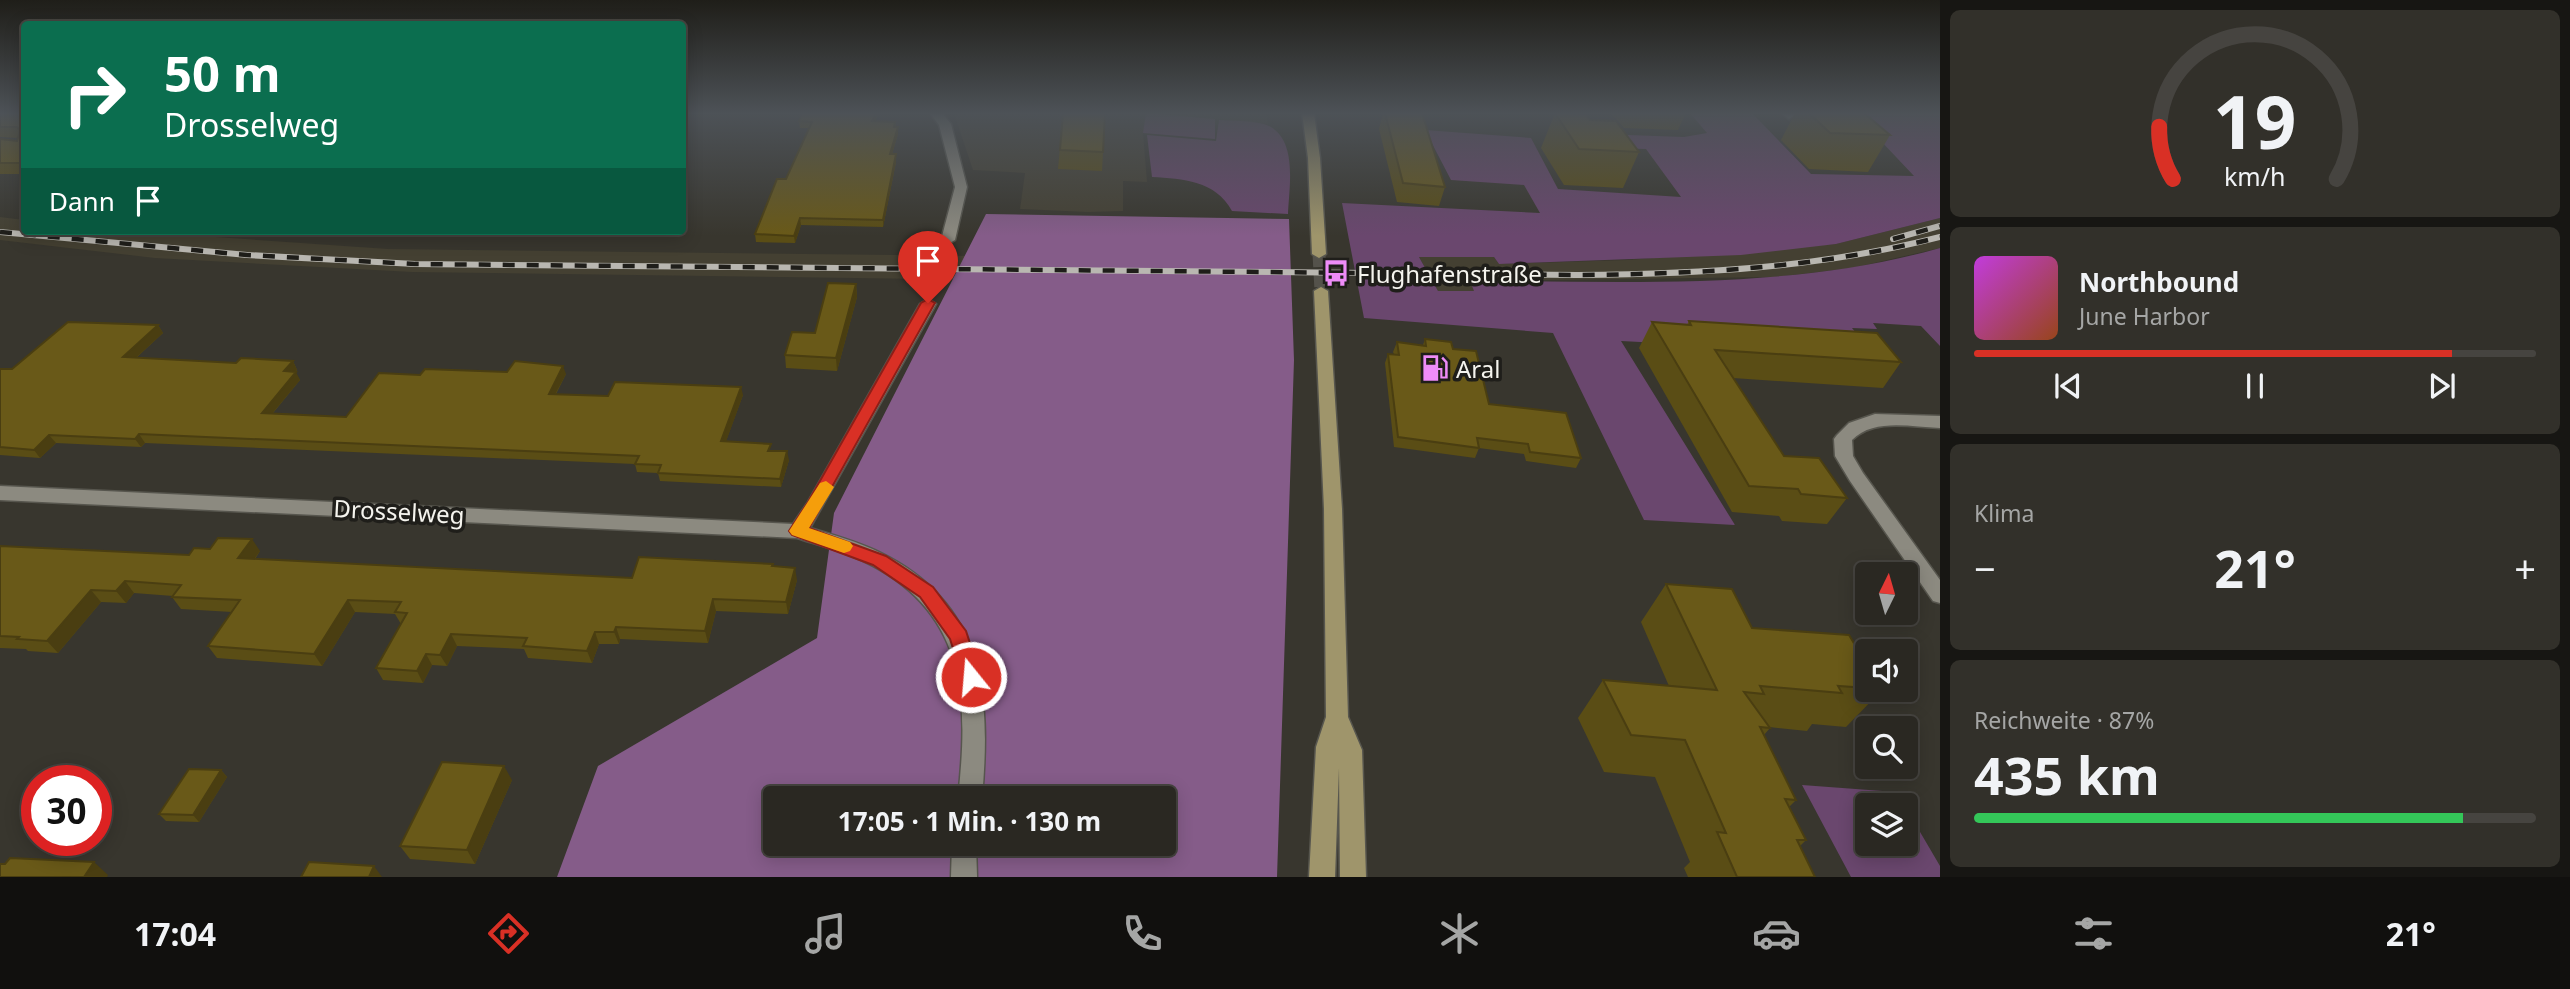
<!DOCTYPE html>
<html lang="de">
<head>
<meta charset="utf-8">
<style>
	:root { --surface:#2a2822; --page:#32302a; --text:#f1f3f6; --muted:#a5a6a5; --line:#464440; --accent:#d93025 }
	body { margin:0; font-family:"Noto Sans",sans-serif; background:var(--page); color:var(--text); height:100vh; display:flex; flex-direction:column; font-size:26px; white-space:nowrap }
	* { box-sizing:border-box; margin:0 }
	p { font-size:23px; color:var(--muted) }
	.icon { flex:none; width:38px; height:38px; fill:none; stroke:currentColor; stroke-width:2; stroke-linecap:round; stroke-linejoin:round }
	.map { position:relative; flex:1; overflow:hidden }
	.sheet { display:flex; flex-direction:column; gap:10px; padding:10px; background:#171613; width:630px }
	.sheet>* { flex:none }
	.top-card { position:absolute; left:21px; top:21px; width:665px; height:214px; border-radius:7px; box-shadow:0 4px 18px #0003,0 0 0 2px var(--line); background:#0b6e4f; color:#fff; overflow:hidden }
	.needle { width:46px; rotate:5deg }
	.tools { position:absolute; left:1855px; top:562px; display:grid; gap:14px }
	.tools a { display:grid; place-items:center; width:63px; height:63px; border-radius:7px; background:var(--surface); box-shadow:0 4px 18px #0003,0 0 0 2px var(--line); font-size:35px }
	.speed { position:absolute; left:21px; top:765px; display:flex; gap:14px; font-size:35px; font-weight:700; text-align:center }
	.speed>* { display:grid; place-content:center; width:91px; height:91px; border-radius:50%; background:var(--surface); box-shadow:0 4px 18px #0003,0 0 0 2px var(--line); line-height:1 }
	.speed .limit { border:10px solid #d22; background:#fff; color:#111 }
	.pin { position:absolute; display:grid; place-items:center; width:60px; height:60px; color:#fff; margin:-72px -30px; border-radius:50% 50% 50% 0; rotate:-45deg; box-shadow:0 0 7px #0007 }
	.pin .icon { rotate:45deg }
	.me { position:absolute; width:77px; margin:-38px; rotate:343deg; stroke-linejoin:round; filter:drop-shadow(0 0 5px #0008) }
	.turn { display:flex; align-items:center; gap:24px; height:147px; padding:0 28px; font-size:32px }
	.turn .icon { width:91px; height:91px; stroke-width:2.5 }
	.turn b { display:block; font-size:49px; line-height:60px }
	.then { display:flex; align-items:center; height:66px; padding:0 28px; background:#0003; gap:14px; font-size:26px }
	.big { font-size:52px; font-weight:700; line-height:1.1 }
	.sheet .widget { flex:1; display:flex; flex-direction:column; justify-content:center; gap:10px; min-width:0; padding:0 24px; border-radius:10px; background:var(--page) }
	.sheet .dial { align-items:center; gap:0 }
	.dial svg { height:182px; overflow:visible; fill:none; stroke:var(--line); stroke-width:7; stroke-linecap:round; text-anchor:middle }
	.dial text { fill:var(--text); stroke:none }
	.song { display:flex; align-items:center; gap:21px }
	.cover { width:84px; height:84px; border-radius:10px; background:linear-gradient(135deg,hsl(290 70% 55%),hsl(20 70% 35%)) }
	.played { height:7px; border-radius:4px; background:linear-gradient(90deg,var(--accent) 85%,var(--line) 85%) }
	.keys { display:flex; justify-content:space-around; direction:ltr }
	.heat { display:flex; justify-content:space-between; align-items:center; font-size:38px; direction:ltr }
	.charge { height:10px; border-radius:5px; background:linear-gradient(90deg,#34c759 87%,var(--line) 0) }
	.trip { position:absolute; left:763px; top:786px; width:413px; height:70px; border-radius:7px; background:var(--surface); box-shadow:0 4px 18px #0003,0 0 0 2px var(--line); font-weight:700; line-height:70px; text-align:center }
	.tab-bar { display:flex; height:112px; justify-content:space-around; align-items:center; background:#11100e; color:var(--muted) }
	.tab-bar .icon { width:49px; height:49px }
	.tab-bar .current { color:var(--accent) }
	.tab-bar b { font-size:32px; color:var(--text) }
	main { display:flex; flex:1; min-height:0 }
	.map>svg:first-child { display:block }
	.built { fill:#444032 }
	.green { fill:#6a476e }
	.forest { fill:#855c89; fill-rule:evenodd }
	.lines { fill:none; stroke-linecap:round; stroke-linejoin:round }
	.secondary-tunnel { stroke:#54524b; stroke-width:13; stroke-dasharray:13 7; stroke-linecap:butt }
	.street-casing { stroke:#57564e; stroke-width:3 }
	.secondary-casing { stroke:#57564e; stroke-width:3 }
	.street { fill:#8c8a80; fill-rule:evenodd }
	.secondary { fill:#9f956b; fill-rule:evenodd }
	.rail-casing { stroke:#b9b7b1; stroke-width:6 }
	.rail { stroke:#1f1e1a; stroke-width:4.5; stroke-dasharray:12; stroke-linecap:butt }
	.wall { fill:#5a4d15 }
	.shaded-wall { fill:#4a3e11 }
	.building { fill:#695918; stroke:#4a3e11; stroke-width:2 }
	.route { fill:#d93025; stroke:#8d1f18; stroke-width:2 }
	.slow { fill:#f59e0b }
	.labels { text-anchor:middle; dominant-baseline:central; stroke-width:7; stroke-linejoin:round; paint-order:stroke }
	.poi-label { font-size:24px; fill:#f5f4ee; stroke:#1f1e1a; text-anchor:start }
	.street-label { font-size:24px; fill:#f5f4ee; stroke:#1f1e1a }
</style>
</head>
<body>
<main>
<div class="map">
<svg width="1940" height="877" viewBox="0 0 1940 877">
	<rect width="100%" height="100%" fill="#38362e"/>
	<g class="built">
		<polygon points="954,113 1266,113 1268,124 1147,113 1143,133 1147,182 1123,181 1123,211 1088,212 1020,209 1025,173 973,170"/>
		<polygon points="0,217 24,220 24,231 128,231 388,249 1155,258 1141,282 412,272 155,258 0,240"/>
		<polygon points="1940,218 1940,248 1852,268 1775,277 1471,281 1475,291 1438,291 1419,257 1494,257 1499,264 1627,260 1836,244"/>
	</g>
	<g class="green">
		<polygon points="1146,113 1215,119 1215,139 1143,133"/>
		<path d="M1690,113H1752L1811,174L1914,176L1880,140L1810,113H1940V218L1836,244L1741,255L1499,264L1494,257H1419L1438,291H1474L1470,281C1626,281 1788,291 1940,248V346L1921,326L1873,323L1877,329L1852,328L1873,354L1621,341L1735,525L1644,520L1553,333L1364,318L1342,203L1540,213L1524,185L1451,180L1425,130L1531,138L1558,189L1681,197L1646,149L1610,148L1600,134L1684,137L1707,133Z"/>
		<path d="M1219,120C1233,121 1256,120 1269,126C1298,141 1289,187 1288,214L1232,211C1215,180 1183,179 1152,177L1147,135L1216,141Z"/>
		<polygon points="1802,785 1896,792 1904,805 1867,805 1867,844 1906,844 1906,808 1940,866 1940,877 1851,877"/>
	</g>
	<path class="forest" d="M986,214L1289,219L1294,360L1277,877H557L598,766L817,638L834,513ZM775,798H1164V844H775Z"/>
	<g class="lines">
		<polyline class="secondary-tunnel" points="1319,254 1321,291"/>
		<defs>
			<g id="street">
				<polygon points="930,113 942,113 951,124 967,187 955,240 948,244 941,240 955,187 939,125"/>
				<polygon points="1781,113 1794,113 1795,115 1789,119"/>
				<path d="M928,299L936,304L810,528C834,535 859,542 881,553C985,604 991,695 982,798H958C969,698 967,610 863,561C842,551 819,545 797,538L0,500V486L793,524L808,502L920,304Z"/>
				<path d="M1875,414L1940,416V428C1910,427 1874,418 1852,440L1853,456L1863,473L1940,580V603L1933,601L1850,481L1835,456L1834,439L1837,435L1849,423Z"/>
				<polygon points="952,844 976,844 977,877 951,877"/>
			</g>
			<g id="secondary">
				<polygon points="1302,113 1314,113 1320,158 1326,254 1319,258 1312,254 1308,158"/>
				<polygon points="1321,287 1328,291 1342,509 1348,717 1362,750 1366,877 1340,877 1339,768 1335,877 1309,877 1316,747 1326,717 1324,509 1314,291"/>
			</g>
		</defs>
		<use href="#street" class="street-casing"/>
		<use href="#secondary" class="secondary-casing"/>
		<use href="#street" class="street"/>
		<use href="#secondary" class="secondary"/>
		<defs>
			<g id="rail">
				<path d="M0,232L247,255L415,264L1577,275C1700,274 1820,268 1940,237"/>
				<polyline points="1893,239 1940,226"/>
			</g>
		</defs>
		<use href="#rail" class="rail-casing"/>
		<use href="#rail" class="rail"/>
	</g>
	<g class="wall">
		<polygon points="0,113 24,113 24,174 0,174 0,139 17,141 18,138 0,137"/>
		<polygon points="1063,113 1103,152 1102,171 1058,169"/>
		<polygon points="1383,113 1422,113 1445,187 1439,206 1397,202 1379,129"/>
		<polygon points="1555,113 1590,120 1639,152 1623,188 1564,185 1541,148"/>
		<polygon points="1611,113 1686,113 1678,130 1624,128"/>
		<polygon points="1795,113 1864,113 1890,135 1868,172 1809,169 1781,140"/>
		<polygon points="799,121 895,122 896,127 898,127 898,134 892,154 896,154 896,162 883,227 801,225 795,243 756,242 755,234 786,179 809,128 800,128"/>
		<polygon points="856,284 857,297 837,371 786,368 785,355 815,333"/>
		<polygon points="1689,321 1901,362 1883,388 1733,378 1784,456 1847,498 1827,524 1782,521 1779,516 1732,512 1639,348 1652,322 1687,325"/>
		<polygon points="158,325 163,333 136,358 236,363 293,361 297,370 295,372 300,380 273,413 346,417 420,375 566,374 556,394 608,396 743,395 726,441 772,451 789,460 781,487 660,481 658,473 637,472 635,464 145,443 141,447 56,443 40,458 0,455 0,369 12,369"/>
		<polygon points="1425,339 1453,349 1489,404 1581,458 1576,468 1526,461 1524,454 1479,448 1475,458 1394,447 1385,363 1388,354 1394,354 1393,352 1397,342 1423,345"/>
		<polygon points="0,546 189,555 260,551 255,559 632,578 773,564 773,566 797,580 788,614 716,611 708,643 620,639 619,644 599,644 592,663 528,658 524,649 457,646 447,666 432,665 423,683 383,680 376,668 401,624 395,614 355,612 322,666 217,658 208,646 232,612 181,609 172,597 173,596 134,593 126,603 101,602 58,653 28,651 26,649 0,648"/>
		<polygon points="1666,584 1752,628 1867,665 1867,690 1882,690 1846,727 1812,724 1807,731 1769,727 1770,728 1764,735 1796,800 1789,807 1806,840 1800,846 1815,877 1688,877 1684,868 1690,862 1655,777 1604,772 1578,718 1603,680 1669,686 1641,622"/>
		<polygon points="221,770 227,777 199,822 166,821 159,814"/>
		<polygon points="512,780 475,864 410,859 400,846"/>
	</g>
	<g class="shaded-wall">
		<polygon points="876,113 879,113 873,128 872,121"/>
		<polygon points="898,127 898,134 890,161 890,154"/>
		<polygon points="896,154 896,162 883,227 883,220"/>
		<polygon points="800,218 801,225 795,243 794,236"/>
		<polygon points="856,284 857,297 837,371 836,358"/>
		<polygon points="158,325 163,333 128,365 123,357"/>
		<polygon points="293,361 297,370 288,379 284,371"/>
		<polygon points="563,366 566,374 551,402 549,394"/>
		<polygon points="296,372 300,380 266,421 262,413"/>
		<polygon points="741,387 743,395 723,450 721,441"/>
		<polygon points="139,434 145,443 141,447 135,439"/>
		<polygon points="49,435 56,443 40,458 34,450"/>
		<polygon points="787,451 789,460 781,487 780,479"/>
		<polygon points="252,539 260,551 246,570 238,558"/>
		<polygon points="795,568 797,580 788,614 786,602"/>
		<polygon points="125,581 134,593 126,603 116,591"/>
		<polygon points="91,590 101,602 58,653 47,641"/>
		<polygon points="713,599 716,611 708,643 705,631"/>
		<polygon points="348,600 355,612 322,666 314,654"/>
		<polygon points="616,627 620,639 619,644 614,632"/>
		<polygon points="595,632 599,644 592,663 587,651"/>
		<polygon points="451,634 457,646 447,666 440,655"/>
		<polygon points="426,654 432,665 423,683 417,671"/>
		<polygon points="504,766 512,780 475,864 467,850"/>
		<polygon points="221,770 227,777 199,822 193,815"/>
		<polygon points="94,862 108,875 107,877 84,877"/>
		<polygon points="374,866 382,877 369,877"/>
	</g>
	<g class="building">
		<polygon points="0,113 24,113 24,163 0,163 0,139 17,141 20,130 17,127 0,127"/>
		<polygon points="802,113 876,113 872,121 895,122 894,127 898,127 890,154 896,154 883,220 800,218 794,236 755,234 777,179 786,179 812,122 799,121"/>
		<polygon points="1063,113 1105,113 1103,152 1060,150"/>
		<polygon points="1385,113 1422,113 1445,187 1403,183"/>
		<polygon points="1555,113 1586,114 1590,120 1616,121 1639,152 1579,149"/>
		<polygon points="1809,113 1864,113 1890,135 1830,133"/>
		<polygon points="828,283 856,284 836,358 785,355 792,332 815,333"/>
		<polygon points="1689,321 1877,333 1901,362 1715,350 1784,456 1819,458 1847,498 1801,494 1798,489 1749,486 1652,322 1691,325"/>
		<polygon points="68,322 158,325 123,357 236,363 241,358 293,361 284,371 296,372 262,413 346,417 379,373 420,375 425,369 507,372 515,361 563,366 549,394 608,396 615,382 741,387 721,441 771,444 768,451 787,451 780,479 658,473 661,465 635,464 639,456 139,434 135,439 49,435 34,450 0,447 0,369 12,369"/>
		<polygon points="1425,339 1451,342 1453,349 1476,351 1489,404 1566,413 1581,458 1530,452 1528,444 1477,438 1479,448 1398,437 1388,354 1399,355 1397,342 1426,346"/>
		<polygon points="218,538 252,539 238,558 632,578 639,557 773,564 772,566 795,568 786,602 713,599 705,631 616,627 614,632 595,632 587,651 523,646 527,638 451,634 440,655 426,654 417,671 376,668 407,613 395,612 401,602 348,600 314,654 208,646 240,600 172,597 181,585 125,581 116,591 91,590 47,641 17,639 19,637 0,636 0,546 189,555 194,548 210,549"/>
		<polygon points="1666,584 1732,589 1752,628 1849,635 1867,665 1867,688 1838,686 1842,693 1760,686 1764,694 1744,692 1770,728 1760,727 1796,800 1785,799 1806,840 1797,840 1815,877 1737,877 1717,832 1726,833 1685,740 1631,735 1603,680 1717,690"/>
		<polygon points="442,762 504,766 467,850 400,846"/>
		<polygon points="189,769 221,770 193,815 159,814"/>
		<polygon points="10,858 94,862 84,877 0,877 0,864 5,864"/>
		<polygon points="309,862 374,866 369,877 301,877"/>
	</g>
	<linearGradient id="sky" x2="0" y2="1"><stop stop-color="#1f1e19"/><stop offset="0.48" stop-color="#4d5257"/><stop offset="1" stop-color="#4d5257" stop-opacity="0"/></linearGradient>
	<rect width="1940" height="236" fill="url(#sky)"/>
	<polygon class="route" points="928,299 935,303 809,528 886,556 933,587 966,631 981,677 978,683 971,685 964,683 962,677 950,639 920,597 873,565 792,535 789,531 808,502 921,303"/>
	<polygon class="slow" points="826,481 834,487 809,528 850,542 853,546 850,551 844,553 792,535 789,531 820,483"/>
	<defs>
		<symbol id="bus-bare" viewBox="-9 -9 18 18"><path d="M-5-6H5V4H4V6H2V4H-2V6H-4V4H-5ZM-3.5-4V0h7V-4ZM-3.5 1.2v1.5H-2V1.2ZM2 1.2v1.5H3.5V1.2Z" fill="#ee8cf8" stroke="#1f1e1a" stroke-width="2.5" paint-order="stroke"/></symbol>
		<symbol id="fuel-bare" viewBox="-9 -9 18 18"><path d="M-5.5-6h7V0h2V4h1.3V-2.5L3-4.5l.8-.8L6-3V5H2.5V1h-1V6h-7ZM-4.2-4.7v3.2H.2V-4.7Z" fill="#ee8cf8" stroke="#1f1e1a" stroke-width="2.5" paint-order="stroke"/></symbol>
	</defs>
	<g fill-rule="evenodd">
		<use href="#bus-bare" x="1317" y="254" width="38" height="38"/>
		<use href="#fuel-bare" x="1416" y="349" width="38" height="38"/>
	</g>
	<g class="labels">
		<g class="poi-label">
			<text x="1357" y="273">Flughafenstraße</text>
			<text x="1456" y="368">Aral</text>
		</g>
		<g class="street-label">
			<text transform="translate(399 511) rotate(3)">Drosselweg</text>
		</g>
	</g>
</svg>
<div class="tools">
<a><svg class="needle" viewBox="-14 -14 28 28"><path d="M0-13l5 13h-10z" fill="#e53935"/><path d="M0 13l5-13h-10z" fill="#a5a6a5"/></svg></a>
<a><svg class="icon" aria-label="sound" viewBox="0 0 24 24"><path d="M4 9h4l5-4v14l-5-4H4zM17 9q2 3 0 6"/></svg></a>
<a><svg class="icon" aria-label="search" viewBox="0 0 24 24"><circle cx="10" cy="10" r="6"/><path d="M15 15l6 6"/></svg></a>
<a><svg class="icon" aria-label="layers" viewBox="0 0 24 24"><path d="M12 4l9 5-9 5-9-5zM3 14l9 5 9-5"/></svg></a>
</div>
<div class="speed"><div class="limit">30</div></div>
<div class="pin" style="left:928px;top:303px;background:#d93025"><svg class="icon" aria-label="arrive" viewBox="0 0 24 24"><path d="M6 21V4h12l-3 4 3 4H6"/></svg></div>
<svg class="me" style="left:971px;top:677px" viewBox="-20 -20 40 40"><circle r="17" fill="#d93025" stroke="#fff" stroke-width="3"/><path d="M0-11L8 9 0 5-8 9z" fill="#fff"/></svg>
<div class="trip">17:05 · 1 Min. · 130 m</div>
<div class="top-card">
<div class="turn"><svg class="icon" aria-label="right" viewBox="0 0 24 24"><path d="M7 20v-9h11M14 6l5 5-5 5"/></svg><div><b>50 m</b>Drosselweg</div></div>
<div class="then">Dann<svg class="icon" aria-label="arrive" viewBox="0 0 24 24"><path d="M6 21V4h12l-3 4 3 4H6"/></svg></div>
</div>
</div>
<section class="sheet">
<div class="widget dial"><svg viewBox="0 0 100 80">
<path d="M14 69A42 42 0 1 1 86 69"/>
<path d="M14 69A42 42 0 0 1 8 46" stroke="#d93025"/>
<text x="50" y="56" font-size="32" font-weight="700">19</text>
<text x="50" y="72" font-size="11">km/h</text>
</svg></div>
<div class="widget">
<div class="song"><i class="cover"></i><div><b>Northbound</b><p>June Harbor</p></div></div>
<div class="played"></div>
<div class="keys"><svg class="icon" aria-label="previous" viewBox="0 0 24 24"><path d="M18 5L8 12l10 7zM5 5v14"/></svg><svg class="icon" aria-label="pause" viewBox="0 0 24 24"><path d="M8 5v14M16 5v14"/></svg><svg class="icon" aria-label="next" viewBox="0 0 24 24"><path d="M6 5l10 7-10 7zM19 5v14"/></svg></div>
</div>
<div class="widget"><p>Klima</p>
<div class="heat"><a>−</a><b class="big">21°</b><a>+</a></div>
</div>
<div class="widget"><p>Reichweite · 87%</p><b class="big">435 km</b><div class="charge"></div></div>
</section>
</main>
<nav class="tab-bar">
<b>17:04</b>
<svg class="icon current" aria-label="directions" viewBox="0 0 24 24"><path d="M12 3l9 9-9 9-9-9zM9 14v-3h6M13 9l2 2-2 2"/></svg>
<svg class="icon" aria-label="music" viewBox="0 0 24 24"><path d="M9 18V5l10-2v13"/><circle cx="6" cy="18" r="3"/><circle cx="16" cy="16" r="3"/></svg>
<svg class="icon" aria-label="phone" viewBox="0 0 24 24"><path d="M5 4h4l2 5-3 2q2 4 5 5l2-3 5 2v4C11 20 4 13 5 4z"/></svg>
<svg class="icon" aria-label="climate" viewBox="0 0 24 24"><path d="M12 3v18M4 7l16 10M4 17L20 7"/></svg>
<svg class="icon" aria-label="car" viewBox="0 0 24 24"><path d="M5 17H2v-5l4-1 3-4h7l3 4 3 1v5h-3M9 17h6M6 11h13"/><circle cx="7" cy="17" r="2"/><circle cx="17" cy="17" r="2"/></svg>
<svg class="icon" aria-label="filters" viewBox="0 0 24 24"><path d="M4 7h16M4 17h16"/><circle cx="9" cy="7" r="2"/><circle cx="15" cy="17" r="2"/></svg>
<b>21°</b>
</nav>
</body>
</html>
